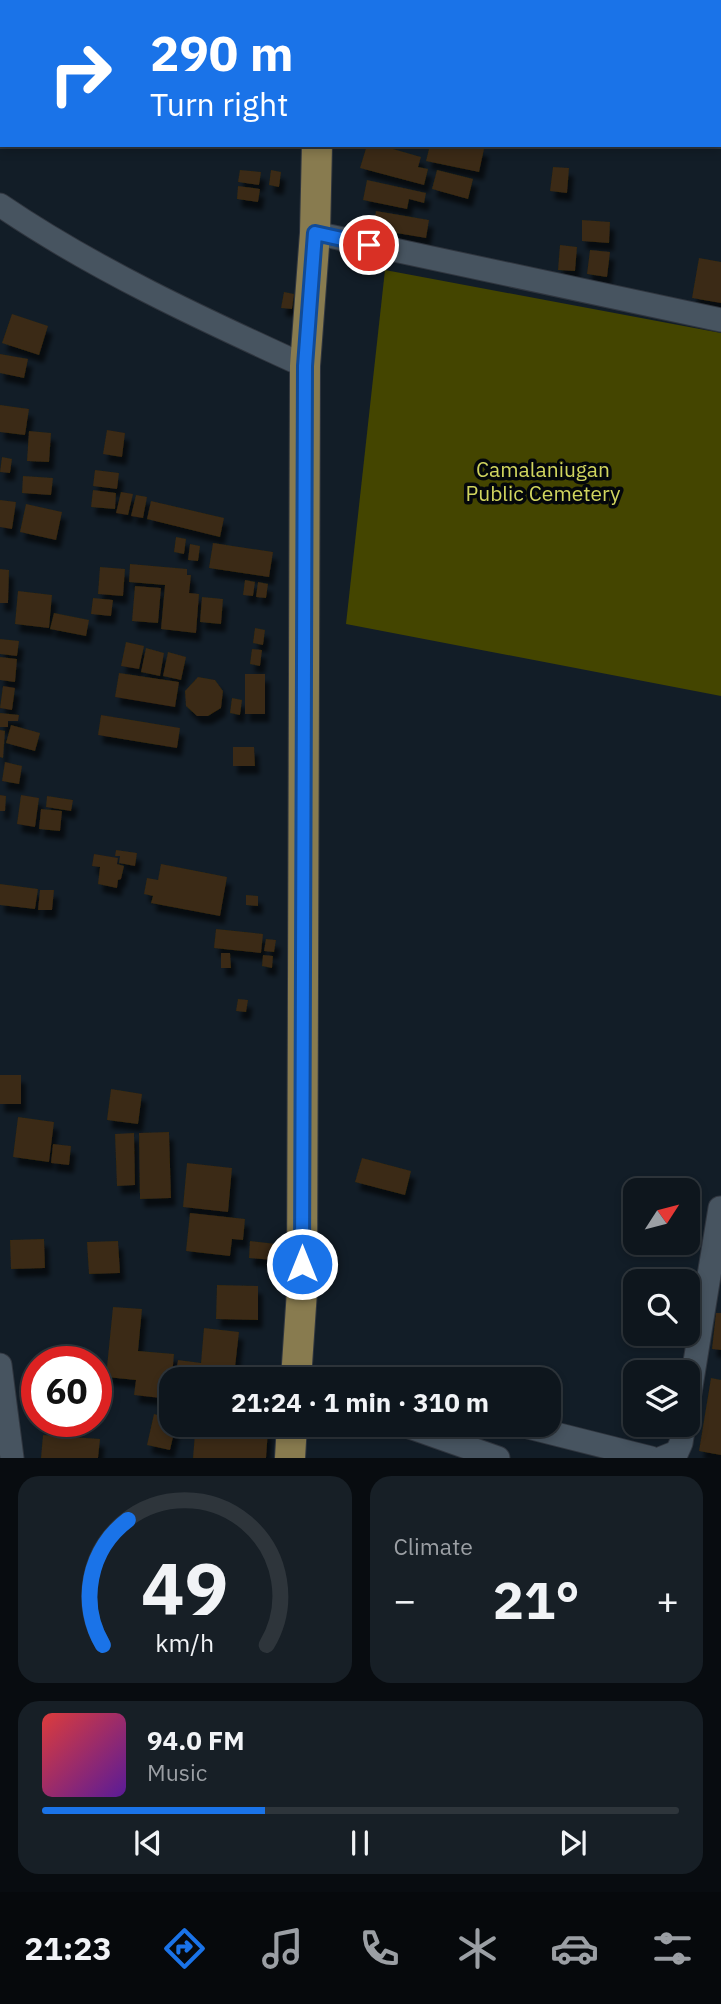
<!DOCTYPE html>
<html lang="en">
<head>
<meta charset="utf-8">
<style>
	:root { --surface:#0e161d; --page:#171f26; --text:#f1f3f6; --muted:#9b9fa4; --line:#2e353b; --accent:#1a73e8 }
	body { margin:0; font-family:"IBM Plex Sans",sans-serif; background:var(--page); color:var(--text); height:100vh; display:flex; flex-direction:column; font-size:26px; white-space:nowrap }
	* { box-sizing:border-box; margin:0 }
	p { font-size:23px; color:var(--muted) }
	.icon { flex:none; width:38px; height:38px; fill:none; stroke:currentColor; stroke-width:2; stroke-linecap:round; stroke-linejoin:round }
	.map { position:relative; height:1458px; overflow:hidden }
	.panel { display:flex; flex-direction:column; gap:18px; padding:18px; background:#080c10; flex:1 }
	.panel>* { flex:none }
	.hud { position:absolute; left:0px; top:0px; width:721px; height:147px; box-shadow:0 4px 10px #0003,0 0 0 2px var(--line); background:#1a73e8; color:#fff; overflow:hidden }
	.needle { width:46px; rotate:54deg }
	.tools { position:absolute; left:623px; top:1178px; display:grid; gap:14px }
	.tools a { display:grid; place-items:center; width:77px; height:77px; border-radius:14px; background:var(--surface); box-shadow:0 4px 10px #0003,0 0 0 2px var(--line); font-size:35px }
	.speed { position:absolute; left:21px; top:1346px; display:flex; gap:14px; font-size:35px; font-weight:700; text-align:center }
	.speed>* { display:grid; place-content:center; width:91px; height:91px; border-radius:50%; background:var(--surface); box-shadow:0 4px 10px #0003,0 0 0 2px var(--line); line-height:1 }
	.speed .limit { border:10px solid #d22; background:#fff; color:#111 }
	.pin { position:absolute; display:grid; place-items:center; width:60px; height:60px; color:#fff; margin:-30px; border:4px solid #fff; border-radius:50%; box-shadow:0 2px 7px #0007 }
	.me { position:absolute; width:77px; margin:-38px; rotate:0deg; stroke-linejoin:round; filter:drop-shadow(0 0 5px #0008) }
	.turn { display:flex; align-items:center; gap:24px; height:147px; padding:0 35px; font-size:32px }
	.turn .icon { width:91px; height:91px; stroke-width:2.5 }
	.turn b { display:block; font-size:49px; line-height:60px }
	.big { font-size:52px; font-weight:800; line-height:1.1 }
	.panel .tile { flex:1; display:flex; flex-direction:column; justify-content:center; gap:10px; min-width:0; padding:0 24px; border-radius:21px; background:var(--page) }
	.panel .dial { align-items:center; gap:0 }
	.dial svg { height:182px; overflow:visible; fill:none; stroke:var(--line); stroke-width:7; stroke-linecap:round; text-anchor:middle }
	.dial text { fill:var(--text); stroke:none }
	.song { display:flex; align-items:center; gap:21px }
	.cover { width:84px; height:84px; border-radius:10px; background:linear-gradient(135deg,hsl(0 70% 55%),hsl(270 70% 35%)) }
	.played { height:7px; border-radius:4px; background:linear-gradient(90deg,var(--accent) 35%,var(--line) 35%) }
	.keys { display:flex; justify-content:space-around; direction:ltr }
	.heat { display:flex; justify-content:space-between; align-items:center; font-size:38px; direction:ltr }
	.panel .tiles { flex:1; display:grid; gap:18px; grid-template-columns:1fr 1fr }
	.tile:last-child { grid-column:span 2 }
	.trip { position:absolute; left:159px; top:1367px; width:402px; height:70px; border-radius:21px; background:var(--surface); box-shadow:0 4px 10px #0003,0 0 0 2px var(--line); font-weight:800; line-height:70px; text-align:center }
	.tab-bar { display:flex; height:112px; justify-content:space-around; align-items:center; background:#06090c; color:var(--muted) }
	.tab-bar .icon { width:49px; height:49px }
	.tab-bar .selected { color:var(--accent) }
	.tab-bar b { font-size:32px; color:var(--text) }
	.map>svg:first-child { display:block }
	.green { fill:#444500 }
	.building { fill:#3a2a12; filter:url(#shadow) }
	.lines { fill:none; stroke-linecap:round; stroke-linejoin:round }
	.minor-casing { stroke:#30363f; stroke-width:25 }
	.major-casing { stroke:#30363f; stroke-width:32 }
	.minor { stroke:#475460; stroke-width:23 }
	.major { stroke:#887b4f; stroke-width:30 }
	.route-casing { stroke:#114b97; stroke-width:18 }
	.route { stroke:#1a73e8; stroke-width:12 }
	.labels { text-anchor:middle; dominant-baseline:central; stroke-width:7; stroke-linejoin:round; paint-order:stroke }
	.park-label { font-size:21px; fill:#d1d55f; stroke:#04070b }
</style>
</head>
<body>
<div class="map">
<svg width="721" height="1458" viewBox="0 0 721 1458">
	<defs>
		<filter id="shadow"><feDropShadow dx="4.5" dy="8" stdDeviation="2" flood-color="#0009"/></filter>
	</defs>
	<rect width="100%" height="100%" fill="#121d27"/>
	<polygon class="green" points="385,270 721,333 721,696 346,624"/>
	<g class="building">
		<polygon points="367,145 379,145 421,157 418,167 428,169 424,185 360,168"/>
		<polygon points="430,145 469,145 484,149 479,172 426,161"/>
		<polygon points="553,167 569,168 567,193 550,191"/>
		<polygon points="240,170 261,172 259,185 238,182"/>
		<polygon points="271,170 281,172 279,187 269,185"/>
		<polygon points="437,170 473,179 468,199 432,189"/>
		<polygon points="367,180 426,193 424,203 409,199 407,209 363,200"/>
		<polygon points="238,186 260,189 258,202 237,199"/>
		<polygon points="376,211 429,220 426,238 373,229"/>
		<polygon points="582,220 610,222 609,243 582,241"/>
		<polygon points="560,245 577,247 575,271 558,270"/>
		<polygon points="590,250 610,252 607,277 587,274"/>
		<polygon points="699,258 721,262 721,303 692,298"/>
		<polygon points="284,292 294,294 292,309 281,308"/>
		<polygon points="12,314 48,326 39,355 2,343"/>
		<polygon points="0,354 28,359 24,378 0,373"/>
		<polygon points="0,405 29,409 25,435 0,432"/>
		<polygon points="107,430 125,433 122,457 103,454"/>
		<polygon points="29,431 51,433 49,462 27,461"/>
		<polygon points="2,457 12,459 10,473 0,472"/>
		<polygon points="95,470 119,473 117,489 93,486"/>
		<polygon points="23,476 53,478 51,495 22,493"/>
		<polygon points="93,490 116,493 115,509 91,507"/>
		<polygon points="121,492 133,494 128,515 116,513"/>
		<polygon points="136,495 147,497 143,518 131,516"/>
		<polygon points="0,500 16,502 12,529 0,527"/>
		<polygon points="151,501 224,518 220,537 147,519"/>
		<polygon points="26,504 62,512 56,540 20,532"/>
		<polygon points="176,537 186,539 184,554 174,552"/>
		<polygon points="213,543 273,552 269,577 209,568"/>
		<polygon points="190,544 200,546 198,561 188,560"/>
		<polygon points="130,564 187,569 187,575 191,575 189,593 199,594 196,633 161,629 165,585 129,582"/>
		<polygon points="100,567 125,569 123,596 98,594"/>
		<polygon points="0,569 9,570 8,603 0,603"/>
		<polygon points="245,580 255,582 253,596 243,595"/>
		<polygon points="258,582 268,584 266,598 256,597"/>
		<polygon points="135,586 161,588 158,623 132,621"/>
		<polygon points="18,591 52,595 49,628 15,624"/>
		<polygon points="202,597 223,599 221,624 200,622"/>
		<polygon points="93,598 113,600 111,616 91,614"/>
		<polygon points="54,613 89,620 86,636 50,629"/>
		<polygon points="255,628 265,630 263,645 253,643"/>
		<polygon points="0,639 19,641 17,656 0,654"/>
		<polygon points="126,642 144,646 139,669 121,666"/>
		<polygon points="146,648 164,653 160,676 141,672"/>
		<polygon points="252,649 262,650 260,666 250,664"/>
		<polygon points="168,652 186,657 181,680 163,676"/>
		<polygon points="0,657 17,659 15,682 0,680"/>
		<polygon points="119,673 179,682 175,707 115,697"/>
		<rect x="245" y="674" width="20" height="40"/>
		<polygon points="198,677 215,680 223,691 221,708 208,716 197,716 186,706 185,691"/>
		<polygon points="3,686 15,688 12,710 0,708"/>
		<polygon points="232,698 242,700 240,715 230,713"/>
		<polygon points="0,713 19,715 18,721 8,721 8,727 0,727"/>
		<polygon points="101,715 180,728 177,748 98,735"/>
		<polygon points="11,725 40,733 35,751 6,743"/>
		<polygon points="0,730 5,731 3,758 0,757"/>
		<polygon points="233,747 254,747 255,766 233,766"/>
		<polygon points="5,762 22,766 19,784 2,781"/>
		<polygon points="0,795 6,796 5,811 0,811"/>
		<polygon points="21,795 39,798 35,827 17,824"/>
		<polygon points="47,796 73,800 71,811 46,807"/>
		<polygon points="41,809 62,811 60,831 39,829"/>
		<polygon points="116,850 137,853 135,866 119,863 120,856 115,856"/>
		<polygon points="94,854 118,858 117,864 124,866 121,879 118,880 117,888 98,884 100,867 92,866"/>
		<polygon points="161,864 227,877 220,916 151,903 153,896 144,894 147,878 158,880"/>
		<polygon points="0,884 38,889 35,909 0,905"/>
		<polygon points="40,890 54,890 52,910 38,910"/>
		<polygon points="246,895 258,896 258,906 246,905"/>
		<polygon points="216,929 263,934 261,953 214,948"/>
		<polygon points="266,939 276,940 274,952 264,951"/>
		<polygon points="221,953 230,953 231,968 221,968"/>
		<polygon points="263,955 273,956 272,968 262,966"/>
		<polygon points="238,999 248,1000 246,1012 236,1011"/>
		<rect x="0" y="1075" width="21" height="29"/>
		<polygon points="111,1089 142,1094 138,1124 107,1120"/>
		<polygon points="18,1117 54,1122 49,1162 13,1157"/>
		<polygon points="169,1132 171,1198 140,1199 139,1133"/>
		<polygon points="134,1133 135,1185 117,1186 115,1134"/>
		<polygon points="53,1144 71,1146 69,1165 51,1163"/>
		<polygon points="362,1158 411,1171 405,1195 355,1182"/>
		<polygon points="187,1163 232,1168 228,1212 183,1207"/>
		<polygon points="190,1213 245,1219 243,1240 232,1239 230,1256 186,1251"/>
		<polygon points="44,1239 45,1268 11,1269 10,1240"/>
		<polygon points="118,1241 120,1273 89,1274 87,1242"/>
		<polygon points="250,1241 276,1244 274,1260 249,1258"/>
		<polygon points="217,1285 258,1286 258,1320 216,1319"/>
		<polygon points="113,1307 142,1309 138,1351 174,1354 171,1388 161,1387 161,1398 134,1395 136,1380 106,1377"/>
		<polygon points="716,1313 721,1313 721,1350 712,1349"/>
		<polygon points="204,1328 239,1332 235,1367 217,1366 262,1372 261,1379 175,1379 178,1360 201,1363"/>
		<polygon points="711,1378 721,1380 721,1455 699,1451"/>
		<polygon points="154,1414 172,1419 172,1424 176,1424 170,1450 147,1445"/>
		<polygon points="206,1426 268,1430 266,1458 193,1458 195,1433 205,1434"/>
		<polygon points="43,1435 100,1439 98,1458 41,1458"/>
	</g>
	<g class="lines">
		<defs>
			<g id="minor">
				<polyline points="565,0 567,2"/>
				<path d="M0,205C94,269 202,319 305,366"/>
				<polyline points="315,233 721,320"/>
				<polyline points="0,1365 12,1458"/>
				<polyline points="688,1405 720,1208"/>
				<polyline points="401,1424 498,1458"/>
				<polyline points="516,1424 651,1458"/>
				<polyline points="662,1458 677,1452 681,1443 684,1424"/>
			</g>
			<g id="major">
				<polyline points="321,2 321,0"/>
				<polyline points="296,1379 302,1291 305,366 315,233 317,145"/>
				<polyline points="290,1458 292,1424"/>
			</g>
		</defs>
		<use href="#minor" class="minor-casing"/>
		<use href="#major" class="major-casing"/>
		<use href="#minor" class="minor"/>
		<use href="#major" class="major"/>
	</g>
	<g class="lines">
		<defs>
			<polyline id="route" points="302,1264 305,366 315,233 369,245"/>
		</defs>
		<use href="#route" class="route-casing"/>
		<use href="#route" class="route"/>
	</g>
	<g class="labels">
		<g class="park-label">
			<text x="543" y="469">Camalaniugan<tspan x="543" dy="24">Public Cemetery</tspan></text>
		</g>
	</g>
</svg>
<div class="tools">
<a><svg class="needle" viewBox="-14 -14 28 28"><path d="M0-13l5 13h-10z" fill="#e53935"/><path d="M0 13l5-13h-10z" fill="#9b9fa4"/></svg></a>
<a><svg class="icon" aria-label="search" viewBox="0 0 24 24"><circle cx="10" cy="10" r="6"/><path d="M15 15l6 6"/></svg></a>
<a><svg class="icon" aria-label="layers" viewBox="0 0 24 24"><path d="M12 4l9 5-9 5-9-5zM3 14l9 5 9-5"/></svg></a>
</div>
<div class="speed"><div class="limit">60</div></div>
<div class="pin" style="left:369px;top:245px;background:#d93025"><svg class="icon" aria-label="arrive" viewBox="0 0 24 24"><path d="M6 21V4h12l-3 4 3 4H6"/></svg></div>
<svg class="me" style="left:302px;top:1264px" viewBox="-20 -20 40 40"><circle r="17" fill="#1a73e8" stroke="#fff" stroke-width="3"/><path d="M0-11L8 9 0 5-8 9z" fill="#fff"/></svg>
<div class="trip">21:24 · 1 min · 310 m</div>
<div class="hud">
<div class="turn"><svg class="icon" aria-label="right" viewBox="0 0 24 24"><path d="M7 20v-9h11M14 6l5 5-5 5"/></svg><div><b>290 m</b>Turn right</div></div>
</div>
</div>
<section class="panel">
<div class="tiles">
<div class="tile dial"><svg viewBox="0 0 100 80">
<path d="M14 69A42 42 0 1 1 86 69"/>
<path d="M14 69A42 42 0 0 1 25 14" stroke="#1a73e8"/>
<text x="50" y="56" font-size="32" font-weight="700">49</text>
<text x="50" y="72" font-size="11">km/h</text>
</svg></div>
<div class="tile"><p>Climate</p>
<div class="heat"><a>−</a><b class="big">21°</b><a>+</a></div>
</div>
<div class="tile">
<div class="song"><i class="cover"></i><div><b>94.0 FM</b><p>Music</p></div></div>
<div class="played"></div>
<div class="keys"><svg class="icon" aria-label="previous" viewBox="0 0 24 24"><path d="M18 5L8 12l10 7zM5 5v14"/></svg><svg class="icon" aria-label="pause" viewBox="0 0 24 24"><path d="M8 5v14M16 5v14"/></svg><svg class="icon" aria-label="next" viewBox="0 0 24 24"><path d="M6 5l10 7-10 7zM19 5v14"/></svg></div>
</div>
</div>
</section>
<nav class="tab-bar">
<b>21:23</b>
<svg class="icon selected" aria-label="directions" viewBox="0 0 24 24"><path d="M12 3l9 9-9 9-9-9zM9 14v-3h6M13 9l2 2-2 2"/></svg>
<svg class="icon" aria-label="music" viewBox="0 0 24 24"><path d="M9 18V5l10-2v13"/><circle cx="6" cy="18" r="3"/><circle cx="16" cy="16" r="3"/></svg>
<svg class="icon" aria-label="phone" viewBox="0 0 24 24"><path d="M5 4h4l2 5-3 2q2 4 5 5l2-3 5 2v4C11 20 4 13 5 4z"/></svg>
<svg class="icon" aria-label="climate" viewBox="0 0 24 24"><path d="M12 3v18M4 7l16 10M4 17L20 7"/></svg>
<svg class="icon" aria-label="car" viewBox="0 0 24 24"><path d="M5 17H2v-5l4-1 3-4h7l3 4 3 1v5h-3M9 17h6M6 11h13"/><circle cx="7" cy="17" r="2"/><circle cx="17" cy="17" r="2"/></svg>
<svg class="icon" aria-label="filters" viewBox="0 0 24 24"><path d="M4 7h16M4 17h16"/><circle cx="9" cy="7" r="2"/><circle cx="15" cy="17" r="2"/></svg>
</nav>
</body>
</html>
